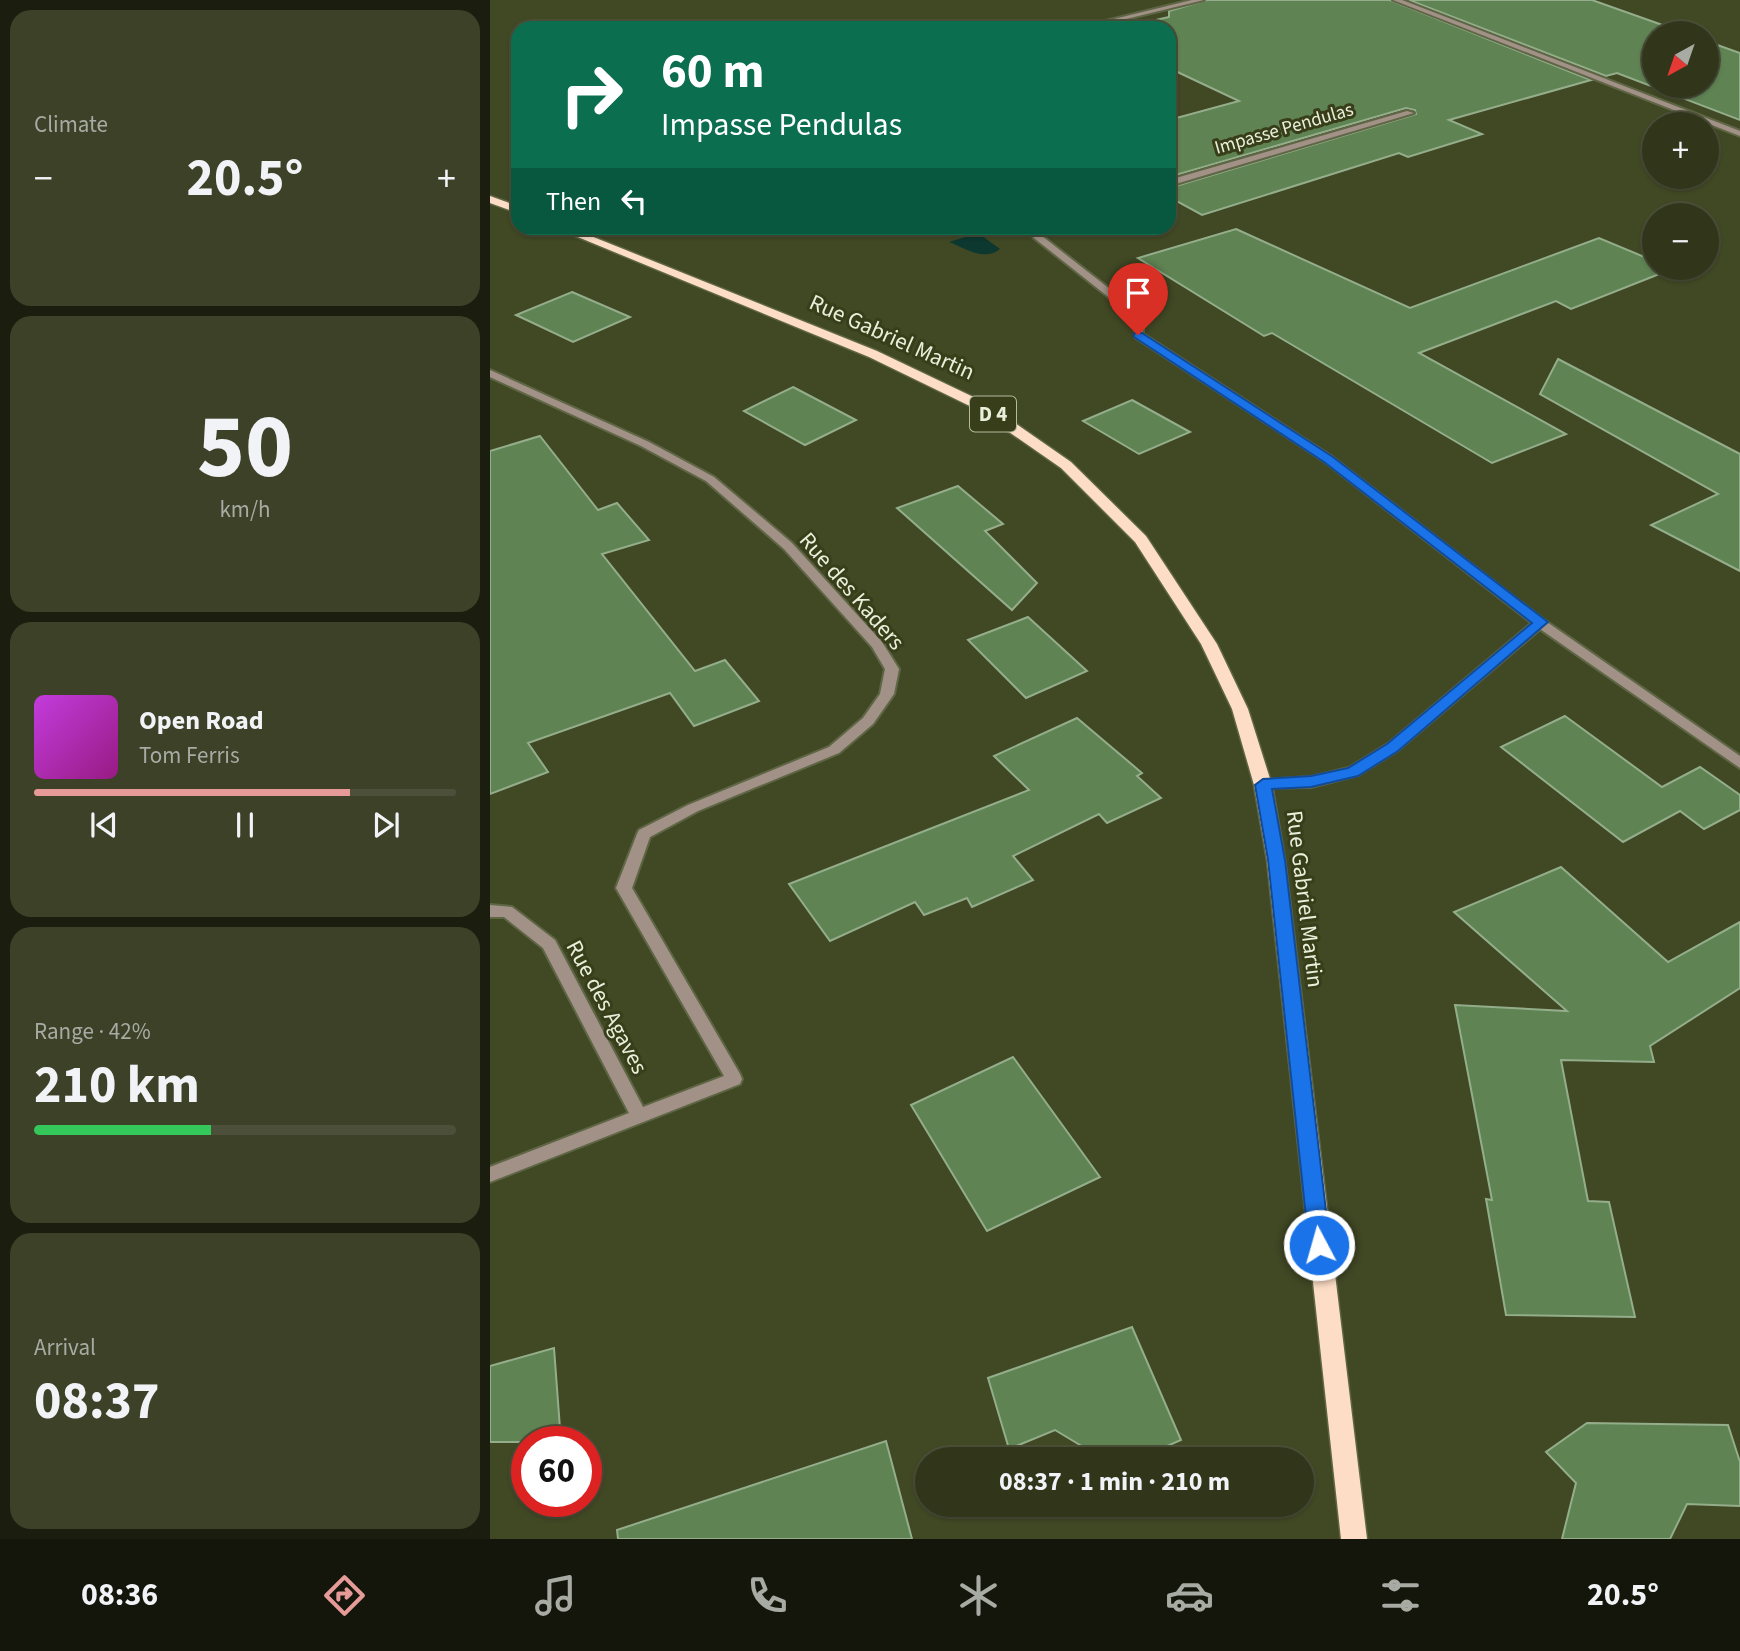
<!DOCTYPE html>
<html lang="en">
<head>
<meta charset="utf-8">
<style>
	:root { --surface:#31361b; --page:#3d4128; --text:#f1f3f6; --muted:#a8aba3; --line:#4c503a; --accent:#e69b98 }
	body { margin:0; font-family:"Source Sans 3",sans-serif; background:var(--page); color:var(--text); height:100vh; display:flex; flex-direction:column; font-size:26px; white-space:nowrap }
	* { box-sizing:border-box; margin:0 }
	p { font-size:23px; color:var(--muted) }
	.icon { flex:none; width:38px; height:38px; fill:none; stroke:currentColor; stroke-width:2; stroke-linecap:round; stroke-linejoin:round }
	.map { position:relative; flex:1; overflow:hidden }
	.side { display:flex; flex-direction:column; gap:10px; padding:10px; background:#1b1e0f; width:490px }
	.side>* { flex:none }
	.top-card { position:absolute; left:21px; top:21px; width:665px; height:214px; border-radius:21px; box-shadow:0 2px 5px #0004,0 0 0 2px var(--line); background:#0b6e4f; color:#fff; overflow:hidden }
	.needle { width:46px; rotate:220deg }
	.buttons { position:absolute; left:1152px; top:21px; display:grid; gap:14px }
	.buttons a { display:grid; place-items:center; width:77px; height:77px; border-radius:50%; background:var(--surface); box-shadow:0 2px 5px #0004,0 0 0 2px var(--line); font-size:35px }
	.speed { position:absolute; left:21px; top:1426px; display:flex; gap:14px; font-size:35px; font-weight:700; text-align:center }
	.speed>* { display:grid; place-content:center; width:91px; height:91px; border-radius:50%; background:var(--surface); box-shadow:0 2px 5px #0004,0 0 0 2px var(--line); line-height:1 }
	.speed .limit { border:10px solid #d22; background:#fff; color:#111 }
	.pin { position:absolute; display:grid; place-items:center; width:60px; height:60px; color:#fff; margin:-72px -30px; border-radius:50% 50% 50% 0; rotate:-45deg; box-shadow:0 0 7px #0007 }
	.pin .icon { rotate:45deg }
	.me { position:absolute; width:77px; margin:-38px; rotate:354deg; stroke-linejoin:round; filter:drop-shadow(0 0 5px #0008) }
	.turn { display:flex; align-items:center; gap:24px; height:147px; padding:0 35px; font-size:32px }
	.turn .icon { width:91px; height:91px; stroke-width:2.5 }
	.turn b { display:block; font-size:49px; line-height:60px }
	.then { display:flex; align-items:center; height:66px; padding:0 35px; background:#0003; gap:14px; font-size:26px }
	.big { font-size:52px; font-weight:700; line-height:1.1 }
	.side .card { flex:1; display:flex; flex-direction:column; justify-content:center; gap:10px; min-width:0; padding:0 24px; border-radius:21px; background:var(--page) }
	.side .dial { align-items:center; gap:0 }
	.dial b { font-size:91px; line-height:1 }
	.song { display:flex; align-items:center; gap:21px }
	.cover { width:84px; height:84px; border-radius:10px; background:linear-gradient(135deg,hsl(290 70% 55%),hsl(310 70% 35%)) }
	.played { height:7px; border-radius:4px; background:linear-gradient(90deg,var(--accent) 75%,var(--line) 75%) }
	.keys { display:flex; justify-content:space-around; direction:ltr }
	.heat { display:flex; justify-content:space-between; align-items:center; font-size:38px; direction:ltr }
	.charge { height:10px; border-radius:5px; background:linear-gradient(90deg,#34c759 42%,var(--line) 0) }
	.trip { position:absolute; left:425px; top:1447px; width:399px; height:70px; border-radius:35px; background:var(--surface); box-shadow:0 2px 5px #0004,0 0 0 2px var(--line); font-weight:700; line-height:70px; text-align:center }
	.tabs { display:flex; height:112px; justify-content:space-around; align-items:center; background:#14160b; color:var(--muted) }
	.tabs .icon { width:49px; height:49px }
	.tabs .on { color:var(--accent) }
	.tabs b { font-size:32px; color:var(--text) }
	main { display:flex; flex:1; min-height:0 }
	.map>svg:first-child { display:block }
	.water { fill:#0c3830 }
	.building { fill:#5f8353; stroke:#94ae8b; stroke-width:2 }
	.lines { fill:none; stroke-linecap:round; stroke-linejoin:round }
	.minor-casing { stroke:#5f6645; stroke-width:4 }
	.primary-casing { stroke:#5f6645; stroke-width:3 }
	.minor { fill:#a19186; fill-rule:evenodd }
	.primary { fill:#fdddc5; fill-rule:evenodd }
	.route { fill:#1a73e8; stroke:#114b97; stroke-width:2 }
	.labels { text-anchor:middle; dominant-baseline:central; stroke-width:6; stroke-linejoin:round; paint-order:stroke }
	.far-street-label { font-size:19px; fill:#e9efda; stroke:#373e19 }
	.shield { fill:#373e19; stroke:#b4baa0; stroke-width:2 }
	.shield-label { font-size:21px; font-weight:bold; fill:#e9efda }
	.street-label { font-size:23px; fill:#e9efda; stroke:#373e19 }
</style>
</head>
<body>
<main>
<section class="side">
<div class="card"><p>Climate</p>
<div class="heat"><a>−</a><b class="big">20.5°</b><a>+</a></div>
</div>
<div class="card dial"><b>50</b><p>km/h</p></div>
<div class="card">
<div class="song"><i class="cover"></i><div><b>Open Road</b><p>Tom Ferris</p></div></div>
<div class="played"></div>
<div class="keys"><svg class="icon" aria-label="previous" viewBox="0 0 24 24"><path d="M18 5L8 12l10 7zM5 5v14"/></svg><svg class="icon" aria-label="pause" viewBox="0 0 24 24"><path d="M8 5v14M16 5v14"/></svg><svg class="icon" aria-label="next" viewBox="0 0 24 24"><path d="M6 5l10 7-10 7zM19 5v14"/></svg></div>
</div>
<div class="card"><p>Range · 42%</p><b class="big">210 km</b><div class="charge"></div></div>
<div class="card"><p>Arrival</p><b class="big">08:37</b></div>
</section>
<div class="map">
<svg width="1250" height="1539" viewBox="0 0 1250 1539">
	<rect width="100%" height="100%" fill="#414824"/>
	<path class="water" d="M488,233L510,249C494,262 475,248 459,242Z"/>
	<g class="building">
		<polygon points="717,0 900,0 1101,80 959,120 992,134 918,157 909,153 712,215 679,197 679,188 926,114 925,110 916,108 679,177 679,120 749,101 679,68 679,28 631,28 679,17 679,11"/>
		<polygon points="919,0 1102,0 1195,33 1164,33 1164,86 1216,86 1216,41 1250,53 1250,120 1127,73 1116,76"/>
		<polygon points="746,229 920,308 1109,238 1164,261 1164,268 1182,269 1081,309 1066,301 929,353 1076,434 1002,463 782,333 774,336 648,258"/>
		<polygon points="82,292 140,317 83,342 26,315"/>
		<polygon points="1068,359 1250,454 1250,571 1161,525 1228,494 1050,394"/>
		<polygon points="303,387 366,420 315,445 254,411"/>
		<polygon points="642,400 700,432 649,454 593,421"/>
		<polygon points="50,436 108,510 127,503 159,540 112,554 205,671 235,660 269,701 204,726 180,693 38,743 58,772 0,794 0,451"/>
		<polygon points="468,486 513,524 495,531 547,583 522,610 407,508"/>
		<polygon points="538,617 597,671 536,698 478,640"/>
		<polygon points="1075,716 1172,787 1210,767 1250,795 1250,810 1214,829 1190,811 1133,842 1011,747"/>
		<polygon points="587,718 652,773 647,776 671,798 617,823 609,814 523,856 543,880 482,907 477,898 434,915 425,902 340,941 299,884 539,790 504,756"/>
		<polygon points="1071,867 1178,962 1250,922 1250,988 1160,1046 1164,1062 1071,1060 1098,1201 1119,1202 1145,1317 1016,1315 996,1199 1002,1200 965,1005 1077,1011 964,912"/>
		<polygon points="523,1057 610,1177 497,1231 421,1105"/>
		<polygon points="642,1327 691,1440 645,1460 615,1460 565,1430 519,1449 498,1378"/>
		<polygon points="64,1348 71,1442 0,1442 0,1366"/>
		<polygon points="1097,1423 1238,1425 1250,1462 1250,1506 1197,1504 1180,1539 1072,1539 1086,1483 1056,1452"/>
		<polygon points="396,1441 422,1539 128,1539 127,1530"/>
	</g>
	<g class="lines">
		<defs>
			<g id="minor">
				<polygon points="702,0 714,0 599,28 587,28"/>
				<polygon points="903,0 912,0 1250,131 1250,136"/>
				<polygon points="917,111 924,113 679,186 679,180"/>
				<polygon points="549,228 557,228 552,236 653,315 653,334 842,457 1054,620 1250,756 1250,768 1050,629 908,750 868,775 821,787 768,788 766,785 773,780 821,777 859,768 898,744 1042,623 834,461 645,337 645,318 544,238 543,236"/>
				<polygon points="0,370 159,442 224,477 302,543 392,642 409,669 404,694 383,724 349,753 208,811 160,837 142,888 250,1074 252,1079 250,1084 0,1182 0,1167 139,1113 53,948 14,917 0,917 0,905 22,907 65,940 153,1107 234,1076 126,888 147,834 149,830 198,805 339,747 373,718 390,694 395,669 382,647 294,549 216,481 151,446 0,377"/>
			</g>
			<g id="primary">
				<polygon points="0,196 28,206 28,213 0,203"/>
				<polygon points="66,228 81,228 387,351 496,403 581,462 656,536 727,644 758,709 782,785 795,860 877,1539 851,1539 777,860 764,785 742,709 711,644 645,542 571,468 486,409 379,357"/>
			</g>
		</defs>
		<use href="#minor" class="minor-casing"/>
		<use href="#primary" class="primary-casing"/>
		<use href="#minor" class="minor"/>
		<use href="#primary" class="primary"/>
	</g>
	<polygon class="route" points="644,333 652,333 843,457 1058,622 908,751 868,776 821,787 782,789 795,860 840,1245 837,1251 829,1254 822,1251 819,1245 778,860 765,785 773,779 821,776 858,768 897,744 1042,623 834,462 644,337"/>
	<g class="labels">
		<g class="far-street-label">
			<text transform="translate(794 129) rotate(-16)">Impasse Pendulas</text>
		</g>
		<rect class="shield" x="480" y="396.5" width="46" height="35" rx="5"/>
		<g class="shield-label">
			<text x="503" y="414">D 4</text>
		</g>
		<g class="street-label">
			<text transform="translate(402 337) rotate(24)">Rue Gabriel Martin</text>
			<text transform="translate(362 591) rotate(49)">Rue des Kaders</text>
			<text transform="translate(815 899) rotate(83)">Rue Gabriel Martin</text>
			<text transform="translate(117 1007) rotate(62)">Rue des Agaves</text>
		</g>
	</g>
</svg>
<div class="buttons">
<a><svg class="needle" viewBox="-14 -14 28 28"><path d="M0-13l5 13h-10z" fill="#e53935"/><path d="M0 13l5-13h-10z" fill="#a8aba3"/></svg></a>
<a>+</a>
<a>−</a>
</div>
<div class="speed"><div class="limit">60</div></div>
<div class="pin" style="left:648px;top:335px;background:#d93025"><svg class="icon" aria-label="arrive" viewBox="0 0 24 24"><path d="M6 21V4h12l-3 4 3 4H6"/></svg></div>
<svg class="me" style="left:829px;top:1245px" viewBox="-20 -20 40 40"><circle r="17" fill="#1a73e8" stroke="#fff" stroke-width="3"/><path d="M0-11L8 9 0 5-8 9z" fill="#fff"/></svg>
<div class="trip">08:37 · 1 min · 210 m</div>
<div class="top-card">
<div class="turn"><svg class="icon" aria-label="right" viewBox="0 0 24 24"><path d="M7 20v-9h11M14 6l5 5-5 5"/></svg><div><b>60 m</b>Impasse Pendulas</div></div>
<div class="then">Then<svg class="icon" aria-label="left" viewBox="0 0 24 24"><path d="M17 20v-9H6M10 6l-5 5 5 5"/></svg></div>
</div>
</div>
</main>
<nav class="tabs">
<b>08:36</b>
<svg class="icon on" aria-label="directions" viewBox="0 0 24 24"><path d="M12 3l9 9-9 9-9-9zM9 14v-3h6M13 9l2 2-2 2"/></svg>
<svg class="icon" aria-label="music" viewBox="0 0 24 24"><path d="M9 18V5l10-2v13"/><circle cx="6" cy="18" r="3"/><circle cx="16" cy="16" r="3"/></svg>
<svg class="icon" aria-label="phone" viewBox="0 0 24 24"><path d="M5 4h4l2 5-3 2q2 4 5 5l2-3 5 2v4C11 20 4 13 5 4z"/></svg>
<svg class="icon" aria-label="climate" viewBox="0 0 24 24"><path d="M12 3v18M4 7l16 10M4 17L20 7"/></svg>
<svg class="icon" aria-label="car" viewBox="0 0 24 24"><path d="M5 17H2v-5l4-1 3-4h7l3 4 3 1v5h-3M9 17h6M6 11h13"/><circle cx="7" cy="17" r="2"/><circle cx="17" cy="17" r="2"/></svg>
<svg class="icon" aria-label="filters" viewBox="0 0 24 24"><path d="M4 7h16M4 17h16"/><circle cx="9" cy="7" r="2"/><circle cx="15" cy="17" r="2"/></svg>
<b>20.5°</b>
</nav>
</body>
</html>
